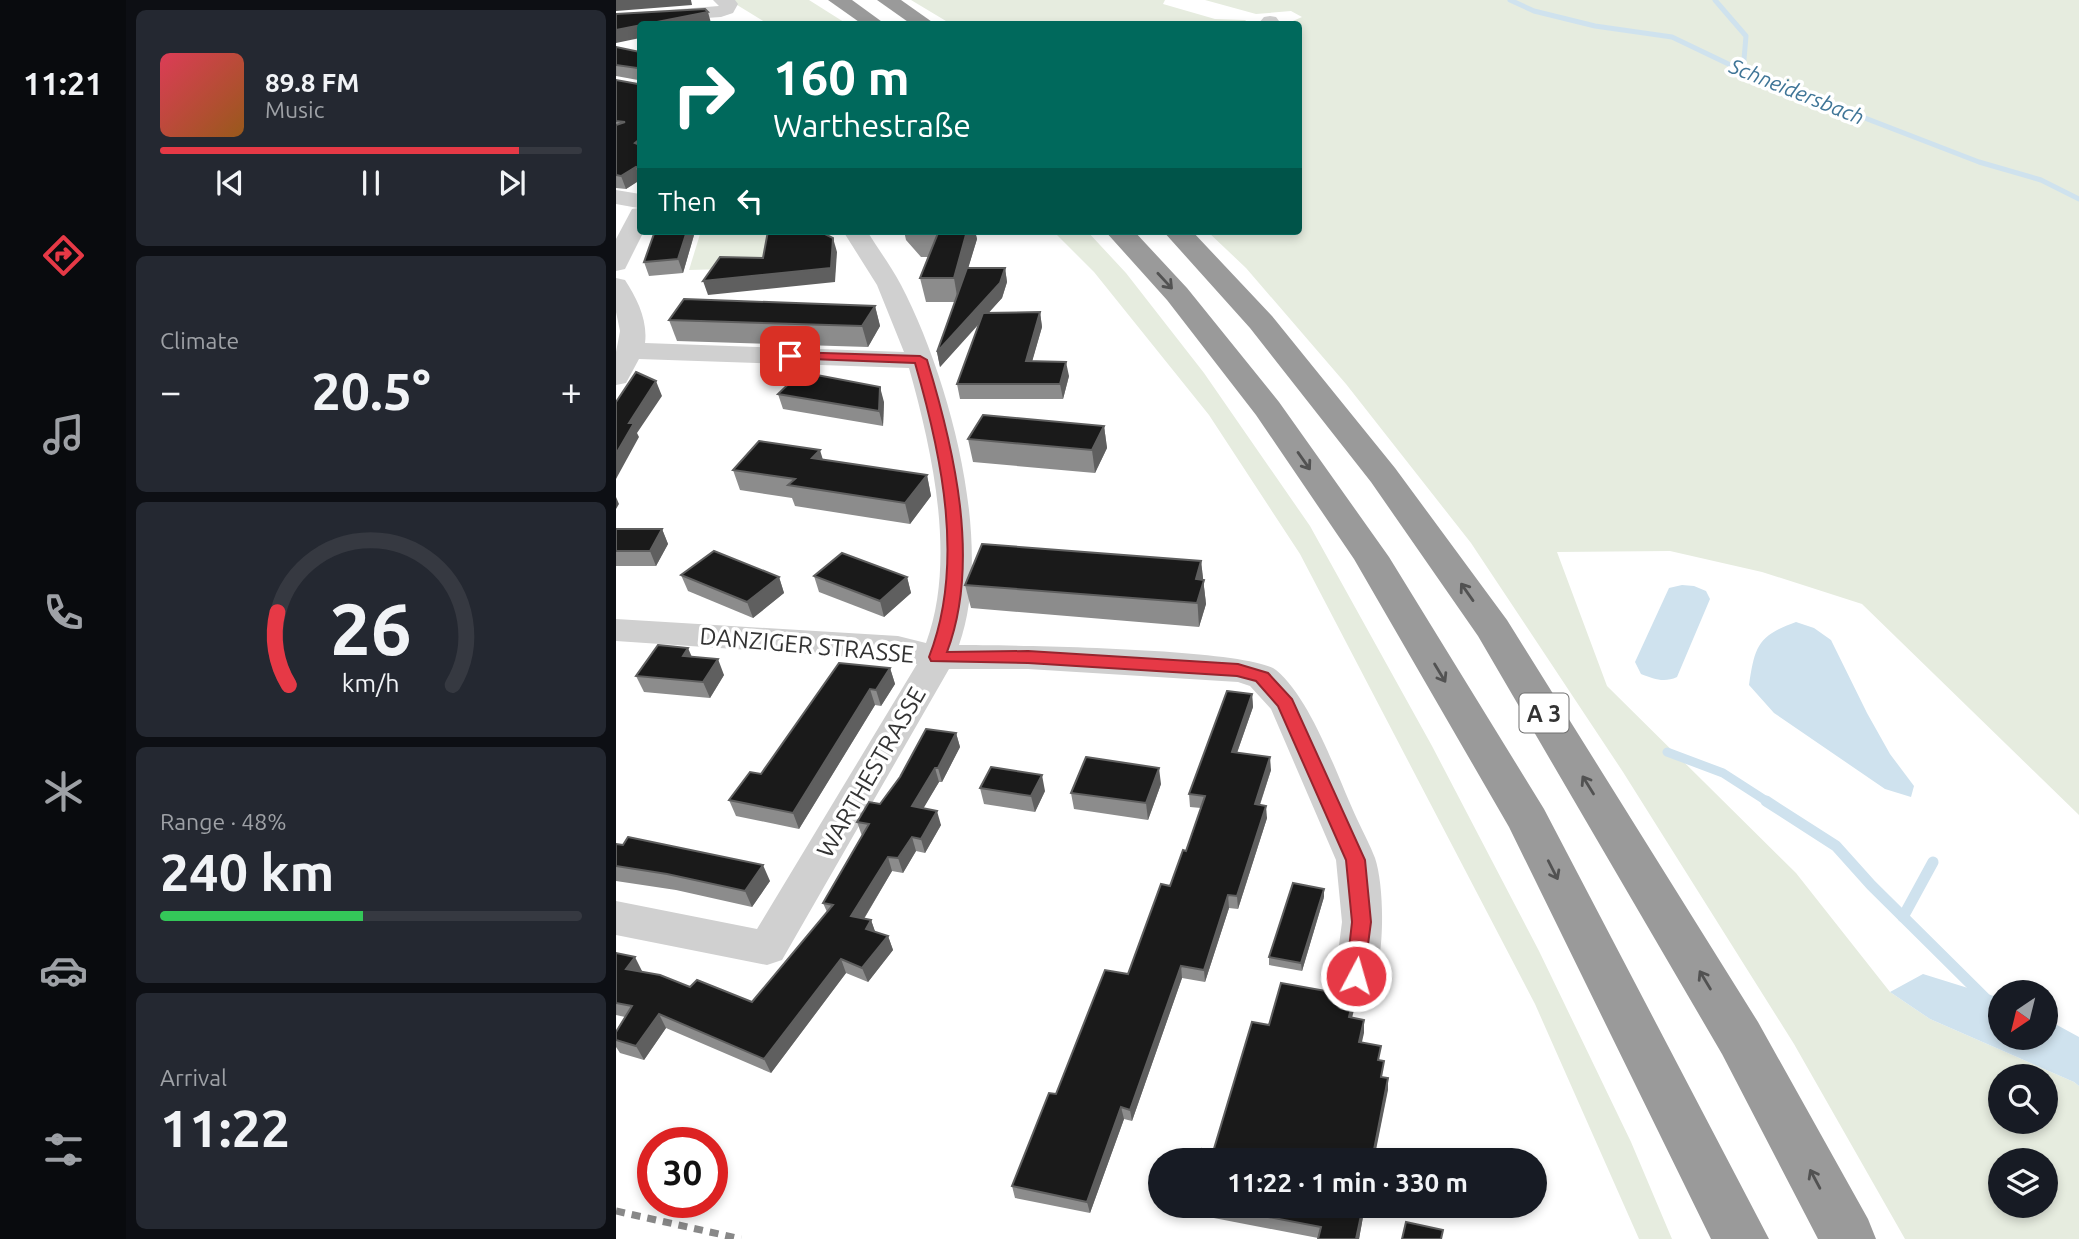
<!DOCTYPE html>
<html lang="en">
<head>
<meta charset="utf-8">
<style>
	:root { --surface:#171b24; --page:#242831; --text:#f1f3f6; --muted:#9ea1a6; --line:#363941; --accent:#e63946 }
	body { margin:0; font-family:Ubuntu,sans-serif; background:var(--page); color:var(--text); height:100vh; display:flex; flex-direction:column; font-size:26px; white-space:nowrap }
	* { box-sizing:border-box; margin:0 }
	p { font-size:23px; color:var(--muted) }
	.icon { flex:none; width:38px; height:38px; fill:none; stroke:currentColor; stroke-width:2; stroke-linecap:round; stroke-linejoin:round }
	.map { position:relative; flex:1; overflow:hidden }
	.sheet { display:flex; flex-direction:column; gap:10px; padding:10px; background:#0d0f14; width:490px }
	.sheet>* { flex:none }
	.guide { position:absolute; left:21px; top:21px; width:665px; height:214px; border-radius:7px; box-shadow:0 4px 10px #0003; background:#00695c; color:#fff; overflow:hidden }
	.needle { width:46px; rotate:215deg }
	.fabs { position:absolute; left:1372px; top:980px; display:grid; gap:14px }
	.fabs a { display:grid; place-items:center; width:70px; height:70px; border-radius:50%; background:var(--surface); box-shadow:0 4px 10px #0003; font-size:35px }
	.speed { position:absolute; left:21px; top:1127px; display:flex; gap:14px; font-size:35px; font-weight:700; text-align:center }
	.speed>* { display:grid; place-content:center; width:91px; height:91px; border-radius:50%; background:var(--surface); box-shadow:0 4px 10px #0003; line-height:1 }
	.speed .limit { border:10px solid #d22; background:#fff; color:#111 }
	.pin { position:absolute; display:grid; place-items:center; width:60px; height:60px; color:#fff; margin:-30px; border-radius:14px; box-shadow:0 4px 10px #0006 }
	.me { position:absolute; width:77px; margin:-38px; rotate:6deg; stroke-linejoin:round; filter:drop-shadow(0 0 5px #0008) }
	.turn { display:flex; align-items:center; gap:24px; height:147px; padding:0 21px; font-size:32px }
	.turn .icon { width:91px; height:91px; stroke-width:2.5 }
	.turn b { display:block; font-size:49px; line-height:60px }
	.then { display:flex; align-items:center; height:66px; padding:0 21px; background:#0003; gap:14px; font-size:26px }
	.big { font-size:52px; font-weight:600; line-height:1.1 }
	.sheet .card { flex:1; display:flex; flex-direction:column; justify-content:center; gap:10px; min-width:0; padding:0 24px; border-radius:10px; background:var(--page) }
	.sheet .dial { align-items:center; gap:0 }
	.dial svg { height:182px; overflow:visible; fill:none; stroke:var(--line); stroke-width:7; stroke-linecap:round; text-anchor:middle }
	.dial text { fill:var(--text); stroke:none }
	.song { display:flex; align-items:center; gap:21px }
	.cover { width:84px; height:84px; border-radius:10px; background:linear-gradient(135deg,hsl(350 70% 55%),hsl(30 70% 35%)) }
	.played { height:7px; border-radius:4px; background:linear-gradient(90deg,var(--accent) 85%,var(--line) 85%) }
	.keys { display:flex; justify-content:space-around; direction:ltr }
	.heat { display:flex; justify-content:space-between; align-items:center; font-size:38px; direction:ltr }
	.charge { height:10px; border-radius:5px; background:linear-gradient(90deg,#34c759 48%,var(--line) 0) }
	.trip { position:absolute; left:532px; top:1148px; width:399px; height:70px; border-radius:35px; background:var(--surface); box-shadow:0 4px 10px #0003; font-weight:600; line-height:70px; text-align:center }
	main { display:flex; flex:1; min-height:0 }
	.tabs { display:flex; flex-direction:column; width:126px; justify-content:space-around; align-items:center; background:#090b0e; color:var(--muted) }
	.tabs .icon { width:49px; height:49px }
	.tabs .on { color:var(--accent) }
	.tabs b { font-size:32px; color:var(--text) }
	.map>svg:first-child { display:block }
	.green { fill:#e6ecdf; fill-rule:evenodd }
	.water { fill:#cfe2ee }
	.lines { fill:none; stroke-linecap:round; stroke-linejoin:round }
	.stream-far2 { stroke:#cfe2ee; stroke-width:5 }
	.stream-far1 { stroke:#cfe2ee; stroke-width:9 }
	.stream { stroke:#cfe2ee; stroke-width:11 }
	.minor { fill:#d0d0d0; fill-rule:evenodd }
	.highway { fill:#9a9a9a; fill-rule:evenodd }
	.rail { stroke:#888; stroke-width:7; stroke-dasharray:9 7; stroke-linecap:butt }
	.wall { fill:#8c8c8c }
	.shaded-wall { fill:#5f5f5f }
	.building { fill:#1a1a1a; stroke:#5f5f5f; stroke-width:2 }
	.oneway { stroke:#525252 }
	.route { fill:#e63946; stroke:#96252e; stroke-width:2 }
	.labels { text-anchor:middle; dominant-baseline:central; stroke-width:7; stroke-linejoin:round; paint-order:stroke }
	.far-water-label { font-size:21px; font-style:italic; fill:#3f7597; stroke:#fff }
	.shield { fill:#fff; stroke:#707070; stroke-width:2 }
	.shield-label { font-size:23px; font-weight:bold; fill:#333 }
	.street-label { font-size:24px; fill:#333; stroke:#fff }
</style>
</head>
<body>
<main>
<nav class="tabs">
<b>11:21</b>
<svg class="icon on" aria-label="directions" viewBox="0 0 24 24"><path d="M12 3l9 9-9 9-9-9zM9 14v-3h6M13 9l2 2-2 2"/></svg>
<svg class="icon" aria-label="music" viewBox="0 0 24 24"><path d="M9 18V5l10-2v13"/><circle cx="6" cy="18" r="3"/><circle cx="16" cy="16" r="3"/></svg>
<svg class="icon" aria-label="phone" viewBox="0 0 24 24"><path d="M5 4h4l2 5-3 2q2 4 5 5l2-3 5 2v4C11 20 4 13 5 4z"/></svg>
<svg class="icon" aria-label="climate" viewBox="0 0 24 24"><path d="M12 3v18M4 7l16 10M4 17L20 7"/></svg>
<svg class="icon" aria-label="car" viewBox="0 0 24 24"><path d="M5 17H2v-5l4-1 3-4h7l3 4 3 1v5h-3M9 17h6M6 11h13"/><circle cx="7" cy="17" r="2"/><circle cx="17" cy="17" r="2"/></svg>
<svg class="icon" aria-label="filters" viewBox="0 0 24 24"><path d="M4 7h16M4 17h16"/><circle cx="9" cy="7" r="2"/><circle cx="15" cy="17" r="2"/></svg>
</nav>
<section class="sheet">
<div class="card">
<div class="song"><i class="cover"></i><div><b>89.8 FM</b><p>Music</p></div></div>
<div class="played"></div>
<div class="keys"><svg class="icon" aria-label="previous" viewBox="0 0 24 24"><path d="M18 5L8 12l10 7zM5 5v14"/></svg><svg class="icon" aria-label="pause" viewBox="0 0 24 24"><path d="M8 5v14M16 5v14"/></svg><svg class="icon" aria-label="next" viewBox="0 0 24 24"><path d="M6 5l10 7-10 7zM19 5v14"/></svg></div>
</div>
<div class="card"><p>Climate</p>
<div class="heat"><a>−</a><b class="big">20.5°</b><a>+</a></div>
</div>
<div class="card dial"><svg viewBox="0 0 100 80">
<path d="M14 69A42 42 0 1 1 86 69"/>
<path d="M14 69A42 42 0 0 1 9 37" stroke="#e63946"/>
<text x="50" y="56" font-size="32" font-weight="700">26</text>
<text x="50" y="72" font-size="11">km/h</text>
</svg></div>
<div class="card"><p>Range · 48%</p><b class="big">240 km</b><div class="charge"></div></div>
<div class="card"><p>Arrival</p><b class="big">11:22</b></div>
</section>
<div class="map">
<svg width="1463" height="1239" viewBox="0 0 1463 1239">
	<rect width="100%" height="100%" fill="#fff"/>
	<g class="green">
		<polygon points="113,0 193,0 231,24 152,24"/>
		<polygon points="295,0 549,0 547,4 599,19 629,20 634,24 335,24"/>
		<path d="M589,0H1463V815L1246,604L1146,572L1054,551L941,552L991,686L1180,873L1274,992L1314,1019L1458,1082L1463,1086V1239H1289L1178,1044L1007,772L855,543L730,384L630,268L591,231H682V24H670L686,17L675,11L640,14ZM1384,1076H1430V1122H1384ZM1384,1160H1430V1206H1384Z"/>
		<polygon points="85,231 154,231 145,268 73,270"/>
		<polygon points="437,231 471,231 510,273 588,373 694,526 816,746 923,951 1015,1142 1056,1239 1023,1239 919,1004 684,554 593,415 478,272"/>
	</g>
	<g class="water">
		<path d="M1066,585L1078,586L1090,591L1094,599L1061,677C1048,683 1038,679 1025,674L1019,662L1053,588Z"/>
		<path d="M1180,622L1198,628L1215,640L1251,713L1274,754L1298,786L1295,797L1269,789L1158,713L1133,685C1139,647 1141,636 1180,622Z"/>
		<polygon points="1307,974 1384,998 1384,1038 1430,1038 1430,1019 1463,1037 1463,1086 1458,1082 1314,1019 1274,992"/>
	</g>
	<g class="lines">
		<g class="stream-far2">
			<polyline points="894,0 918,11 979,26 1056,37 1127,71 1363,162 1425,180 1463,199"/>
			<polyline points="1099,0 1130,36 1127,71"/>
		</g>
		<polyline class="stream-far1" points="1051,752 1107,773 1152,802"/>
		<g class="stream">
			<polyline points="1150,801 1220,846 1255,885 1374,1003 1384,1009"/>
			<polyline points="1287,917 1317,862"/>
		</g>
		<g class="minor">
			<polygon points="97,0 119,0 122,4 117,13 105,17 0,24 0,14 103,6"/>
			<polygon points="654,16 660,17 663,21 661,24 642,24 648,17"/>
			<polygon points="0,190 24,194 24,231 28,231 9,269 0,271 0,239 16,209 22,208 0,204"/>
			<path d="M227,231H251C262,249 275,266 285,285C333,377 379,544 343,645C391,645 633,648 660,670C696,700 721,776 741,819C747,832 754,845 759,858C769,888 769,961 755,989L740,994L725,989L719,976L726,922L720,860L655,709L634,686L622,682L412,669H333L166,960L151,965L0,935V901L141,929L301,664L282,660L0,641V619L282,636L310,643C341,560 316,450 293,368L23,359L10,383L0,385V352L4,331L0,312V278L9,280C21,298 32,321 29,343L288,352L261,285Z"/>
		</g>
		<g class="highway">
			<polygon points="212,0 236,0 269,24 246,24"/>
			<polygon points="261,0 285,0 319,24 295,24"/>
			<polygon points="489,231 518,231 571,288 663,402 773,557 928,809 1153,1239 1095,1239 893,827 738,559 640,415 551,300"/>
			<polygon points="547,231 576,231 656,316 779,468 891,620 1142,1022 1252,1219 1260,1239 1202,1239 1106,1054 862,636 755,482 634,328"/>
		</g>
		<polyline class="rail" points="0,1211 125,1239"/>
	</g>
	<g class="wall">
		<polygon points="0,47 24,52 24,180 10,189 0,188 0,80 22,84 22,80 0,76"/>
		<polygon points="288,231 359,231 361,239 352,268 389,268 391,282 386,298 373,312 424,312 426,327 416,361 453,376 447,399 344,399 341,384 363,324 324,367 321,352 339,302 310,302 304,278 313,257 305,257 290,240"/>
		<polygon points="78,235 67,273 33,276 28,262"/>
		<polygon points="259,306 264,326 252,347 61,341 53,320"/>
		<polygon points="162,394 268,402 267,426 167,409"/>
		<polygon points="488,426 491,448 479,473 357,462 352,439"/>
		<polygon points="117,470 311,475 315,496 294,524 179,506 176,498 124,490"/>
		<polygon points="0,529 46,529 52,544 40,566 0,566"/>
		<polygon points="585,561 590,604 583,627 355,608 349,585"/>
		<polygon points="65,575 163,577 168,593 137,618 72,591"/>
		<polygon points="198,576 291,577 295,593 268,617 203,592"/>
		<polygon points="76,657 108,675 94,698 28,692 20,676"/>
		<polygon points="274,668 279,684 265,706 259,705 183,829 120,816 113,800"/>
		<polygon points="636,694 637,707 621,753 655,770 644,805 651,818 622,909 613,908 589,982 566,978 516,1121 508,1119 474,1213 399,1198 396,1186 440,1094 512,974 570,851 585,808 574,807 573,794"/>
		<polygon points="340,733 344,747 326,782 323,782 307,808 325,825 309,853 300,851 287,873 276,871 248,919 255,920 259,932 272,936 277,950 252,982 230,973 155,1073 50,1028 28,1060 4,1053 0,1047 0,1032 9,1017 0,1015 0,953 26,971 26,972 74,987 136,1002 211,912 207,903 246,836 241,822 264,804"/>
		<polygon points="545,784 532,820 458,809 455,793"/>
		<polygon points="364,788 429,791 419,812 368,804"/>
		<polygon points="0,844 154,881 136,907 60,890 0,881"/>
		<polygon points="708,897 686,971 653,965 653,957"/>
		<polygon points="571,1206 749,1206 743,1239 702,1238 572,1213"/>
	</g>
	<g class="shaded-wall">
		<polygon points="0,0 75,0 76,5 0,11"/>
		<polygon points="92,12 95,23 90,24 29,24"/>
		<polygon points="24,25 24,38 0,43 0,30"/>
		<polygon points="20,167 24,180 10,189 5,176"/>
		<polygon points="71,231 76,231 78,235 67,273 62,259"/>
		<polygon points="351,231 359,231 361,239 342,302 338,278"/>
		<polygon points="217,238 221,252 219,282 92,295 87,281"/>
		<polygon points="389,268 391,282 386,298 324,367 321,352"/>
		<polygon points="259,306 264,326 252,347 246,326"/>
		<polygon points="424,312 426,327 412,376 410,361"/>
		<polygon points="450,362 453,376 447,399 444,384"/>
		<polygon points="40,381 46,396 21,433 23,437 0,479 0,454 13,423"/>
		<polygon points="264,387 268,402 267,426 263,411"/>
		<polygon points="488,426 491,448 479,473 476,450"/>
		<polygon points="204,450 210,470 196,458"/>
		<polygon points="311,475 315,496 294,524 289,503"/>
		<polygon points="0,497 3,504 0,509"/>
		<polygon points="46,529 52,544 40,566 34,551"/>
		<polygon points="585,561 590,604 583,627 580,579"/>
		<polygon points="163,577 168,593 137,618 131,602"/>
		<polygon points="291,577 295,593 268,617 264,601"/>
		<polygon points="72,648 79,664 67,656"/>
		<polygon points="102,659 108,675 94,698 87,682"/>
		<polygon points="274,668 279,684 265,706 260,690"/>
		<polygon points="254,689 259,705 183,829 177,813"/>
		<polygon points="636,694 637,707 617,764 616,752"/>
		<polygon points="340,733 344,747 326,782 322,768"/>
		<polygon points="654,757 655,770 640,816 639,804"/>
		<polygon points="319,768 323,782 300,821 296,806"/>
		<polygon points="543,768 545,784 532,820 530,803"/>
		<polygon points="426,775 429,791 419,812 415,796"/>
		<polygon points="650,806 651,818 622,909 621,896"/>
		<polygon points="321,811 325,825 309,853 305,839"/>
		<polygon points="296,837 300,851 287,873 282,858"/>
		<polygon points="272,857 276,871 241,930 235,916"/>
		<polygon points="147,865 154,881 136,907 129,891"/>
		<polygon points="708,889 708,897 686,971 685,963"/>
		<polygon points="612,895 613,908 589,982 588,970"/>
		<polygon points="255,920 260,934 250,929"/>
		<polygon points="272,936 277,950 252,982 246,968"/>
		<polygon points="19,957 26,971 18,983 10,969"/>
		<polygon points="225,959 230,973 155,1073 148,1059"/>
		<polygon points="565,966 566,978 516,1121 514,1110"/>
		<polygon points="738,996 738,1010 733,1030 733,1017"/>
		<polygon points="43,1014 50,1028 28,1060 20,1046"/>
		<polygon points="748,1020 748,1033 743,1055 743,1042"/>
		<polygon points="772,1078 772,1090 758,1160 756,1160"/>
		<polygon points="505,1107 508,1119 474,1213 471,1202"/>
		<polygon points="747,1206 749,1206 743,1239 740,1239"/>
	</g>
	<g class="building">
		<polygon points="89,9 92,12 0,30 0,14"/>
		<polygon points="0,47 24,52 24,139 19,143 24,145 24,169 20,167 5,176 0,175 0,125 9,122 0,121 0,80 22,84 22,68 0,65"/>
		<polygon points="39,231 71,231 62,259 28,262"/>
		<polygon points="152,231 203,231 217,238 215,268 87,281 104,257 147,258"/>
		<polygon points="298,231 351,231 338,278 304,278 322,233 300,233"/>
		<polygon points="351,268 389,268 384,283 321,352"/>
		<polygon points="68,299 259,306 246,326 53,320"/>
		<polygon points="424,312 410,361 450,362 444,384 341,384 367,313"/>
		<polygon points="20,372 40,381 13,423 18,423 0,454 0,402"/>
		<polygon points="185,372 264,387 263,411 162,394"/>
		<polygon points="367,415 488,426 476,450 352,439"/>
		<polygon points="143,441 204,450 196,458 311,475 289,503 172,485 179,479 117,470"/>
		<polygon points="0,529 46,529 34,551 0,551"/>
		<polygon points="366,544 585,561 580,579 588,580 581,603 349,585"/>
		<polygon points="98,551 163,577 131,602 65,575"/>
		<polygon points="226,553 291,577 264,601 198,576"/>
		<polygon points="42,645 72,648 67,656 102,659 87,682 20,676"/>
		<polygon points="223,663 274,668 260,690 254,689 177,813 113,800 134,772 145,774"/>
		<polygon points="611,691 636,694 616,752 654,757 639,804 650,806 621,896 612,895 588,970 565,966 514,1110 505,1107 471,1202 396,1186 433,1093 440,1094 489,970 512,974 545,884 554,886 567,850 570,851 589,796 573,794"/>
		<polygon points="310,729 340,733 322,768 319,768 296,806 321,811 305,839 296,837 282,858 272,857 235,916 255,920 250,929 272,936 246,968 225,959 148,1059 43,1014 20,1046 0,1040 0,1032 16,1006 0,1003 0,953 19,957 10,969 44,975 74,987 81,980 136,1002 217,905 207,903 253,824 241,822 253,802 264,804 284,777"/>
		<polygon points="470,757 543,768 530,803 455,793"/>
		<polygon points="375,767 426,775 415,796 364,788"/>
		<polygon points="12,837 147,865 129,891 51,874 0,866 0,844 7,845"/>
		<polygon points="677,883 708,889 685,963 653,957"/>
		<polygon points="665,983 738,996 733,1017 748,1020 743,1042 765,1046 762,1060 768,1061 765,1077 772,1078 756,1160 583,1160 586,1149 597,1152 636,1022 653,1025"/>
		<polygon points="594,1206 747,1206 740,1239 702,1239 705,1227"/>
		<polygon points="790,1222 827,1230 825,1239 786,1239"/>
	</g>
	<defs><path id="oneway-shaft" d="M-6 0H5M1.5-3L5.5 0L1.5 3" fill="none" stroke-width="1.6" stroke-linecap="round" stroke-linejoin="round" transform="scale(1.75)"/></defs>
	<g class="oneway">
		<use href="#oneway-shaft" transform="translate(549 281) rotate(47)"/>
		<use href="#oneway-shaft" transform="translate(688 461) rotate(55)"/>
		<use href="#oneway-shaft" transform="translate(851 592) rotate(-125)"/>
		<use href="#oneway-shaft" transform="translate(824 673) rotate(59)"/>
		<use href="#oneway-shaft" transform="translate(972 785) rotate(-122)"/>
		<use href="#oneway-shaft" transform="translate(937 870) rotate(63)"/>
		<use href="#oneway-shaft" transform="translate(1089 980) rotate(-121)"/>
		<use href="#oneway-shaft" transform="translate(1199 1179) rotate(-118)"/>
	</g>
	<path class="route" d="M174,352L304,356L311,360C338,448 365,562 331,652L412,651L622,664L652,673L676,699L749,860L755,922L747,982L740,984L733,982L730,976L736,922L730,860L662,706L640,681L621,676L412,663L315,661L313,657C349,565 326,456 299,363L169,358L167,356Z"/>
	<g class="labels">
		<g class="far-water-label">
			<text transform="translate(1181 91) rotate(22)">Schneidersbach</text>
		</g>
		<rect class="shield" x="903.5" y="693.5" width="49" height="39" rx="5"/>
		<g class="shield-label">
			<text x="928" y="713">A 3</text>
		</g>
		<g class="street-label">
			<text transform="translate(191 645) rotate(5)">DANZIGER STRASSE</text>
			<text transform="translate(255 772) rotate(-60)">WARTHESTRASSE</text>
		</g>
	</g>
</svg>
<div class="fabs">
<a><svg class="needle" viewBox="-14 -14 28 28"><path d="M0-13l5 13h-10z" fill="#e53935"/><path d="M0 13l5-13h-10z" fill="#9ea1a6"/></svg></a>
<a><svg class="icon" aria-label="search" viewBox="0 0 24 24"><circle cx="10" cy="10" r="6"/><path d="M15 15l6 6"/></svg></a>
<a><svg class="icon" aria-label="layers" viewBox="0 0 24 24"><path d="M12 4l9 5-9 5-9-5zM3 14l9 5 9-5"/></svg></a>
</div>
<div class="speed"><div class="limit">30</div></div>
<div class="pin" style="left:174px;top:356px;background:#d93025"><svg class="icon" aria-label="arrive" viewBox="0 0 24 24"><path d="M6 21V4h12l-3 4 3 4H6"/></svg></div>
<svg class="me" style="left:740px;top:976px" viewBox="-20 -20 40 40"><circle r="17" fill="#e63946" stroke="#fff" stroke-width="3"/><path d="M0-11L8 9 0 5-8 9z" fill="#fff"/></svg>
<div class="trip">11:22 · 1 min · 330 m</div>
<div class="guide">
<div class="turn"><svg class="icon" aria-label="right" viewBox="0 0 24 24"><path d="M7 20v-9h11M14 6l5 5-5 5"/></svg><div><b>160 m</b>Warthestraße</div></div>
<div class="then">Then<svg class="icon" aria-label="left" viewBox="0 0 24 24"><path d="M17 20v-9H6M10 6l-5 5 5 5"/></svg></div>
</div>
</div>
</main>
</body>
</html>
